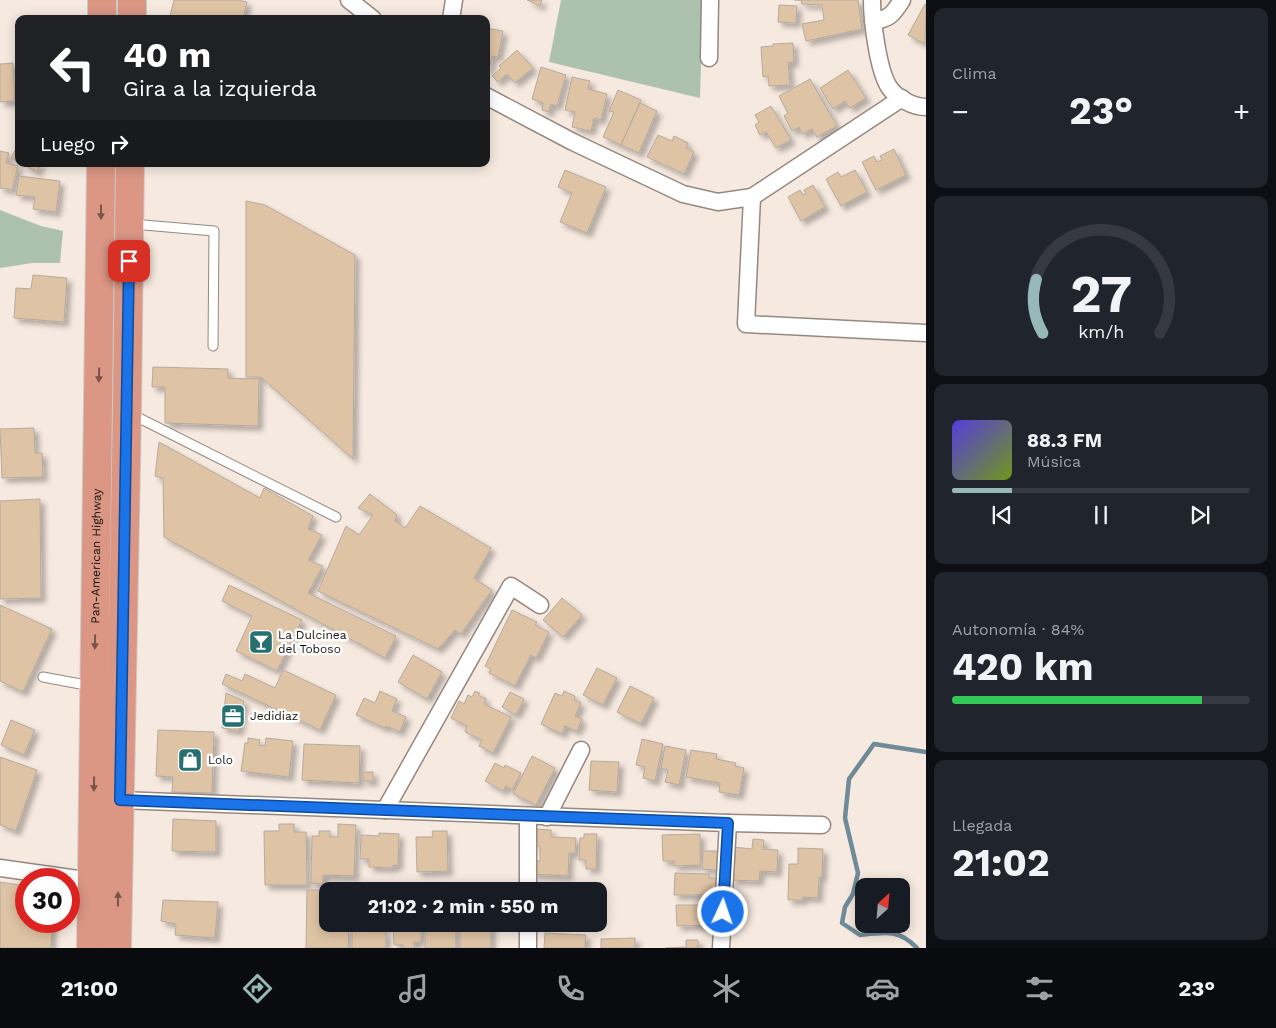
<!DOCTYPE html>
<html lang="es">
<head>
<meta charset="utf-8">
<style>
	:root { --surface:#171b24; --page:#20242c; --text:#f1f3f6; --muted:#9ea1a6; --line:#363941; --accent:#96b8b9 }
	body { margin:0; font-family:"Work Sans",sans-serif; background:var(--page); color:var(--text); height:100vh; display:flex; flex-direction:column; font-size:19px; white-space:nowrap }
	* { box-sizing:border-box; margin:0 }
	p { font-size:16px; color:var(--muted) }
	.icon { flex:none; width:28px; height:28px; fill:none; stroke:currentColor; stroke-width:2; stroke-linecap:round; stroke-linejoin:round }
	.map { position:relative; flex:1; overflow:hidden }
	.drawer { display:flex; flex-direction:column; gap:8px; padding:8px; background:#0d0f14; width:350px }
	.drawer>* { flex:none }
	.banner { position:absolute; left:15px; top:15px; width:475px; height:152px; border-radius:10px; box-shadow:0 2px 12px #0003; background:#202124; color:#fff; overflow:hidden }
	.needle { width:32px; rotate:26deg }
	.fabs { position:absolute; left:855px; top:878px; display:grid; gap:10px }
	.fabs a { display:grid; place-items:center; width:55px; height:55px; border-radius:10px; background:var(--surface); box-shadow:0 2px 12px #0003; font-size:25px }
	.speed { position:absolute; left:15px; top:868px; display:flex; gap:10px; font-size:25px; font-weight:700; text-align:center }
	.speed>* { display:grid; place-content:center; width:65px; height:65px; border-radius:50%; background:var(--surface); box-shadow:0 2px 12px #0003; line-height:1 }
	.speed .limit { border:8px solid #d22; background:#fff; color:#111 }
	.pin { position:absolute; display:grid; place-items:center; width:42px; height:42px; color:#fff; margin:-21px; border-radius:10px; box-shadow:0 2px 8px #0006 }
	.me { position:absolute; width:55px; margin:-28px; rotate:3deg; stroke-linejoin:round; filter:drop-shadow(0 0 4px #0008) }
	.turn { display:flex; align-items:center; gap:18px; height:105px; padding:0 25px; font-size:22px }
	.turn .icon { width:65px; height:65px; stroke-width:2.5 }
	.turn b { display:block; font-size:35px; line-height:42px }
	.then { display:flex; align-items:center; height:48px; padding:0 25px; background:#0003; gap:10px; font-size:19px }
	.big { font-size:38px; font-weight:700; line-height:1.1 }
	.drawer .card { flex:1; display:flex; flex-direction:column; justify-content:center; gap:8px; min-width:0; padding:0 18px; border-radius:10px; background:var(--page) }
	.drawer .dial { align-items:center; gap:0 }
	.dial svg { height:130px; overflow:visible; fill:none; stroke:var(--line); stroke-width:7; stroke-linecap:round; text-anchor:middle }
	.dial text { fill:var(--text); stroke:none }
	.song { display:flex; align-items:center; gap:15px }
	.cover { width:60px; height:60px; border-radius:8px; background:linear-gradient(135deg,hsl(250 70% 55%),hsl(80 70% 35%)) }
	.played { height:5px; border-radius:2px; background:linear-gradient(90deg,var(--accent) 20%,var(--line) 20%) }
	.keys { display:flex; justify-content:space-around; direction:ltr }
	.heat { display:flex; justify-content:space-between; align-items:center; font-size:28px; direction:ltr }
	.charge { height:8px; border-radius:4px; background:linear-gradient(90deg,#34c759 84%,var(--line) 0) }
	.trip { position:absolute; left:319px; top:882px; width:288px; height:50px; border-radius:10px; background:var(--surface); box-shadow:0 2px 12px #0003; font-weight:700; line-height:50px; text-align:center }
	.dock { display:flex; height:80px; justify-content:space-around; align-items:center; background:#090b0e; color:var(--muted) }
	.dock .icon { width:35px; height:35px }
	.dock .current { color:var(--accent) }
	.dock b { font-size:22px; color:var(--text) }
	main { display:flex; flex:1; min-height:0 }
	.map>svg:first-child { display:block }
	.green { fill:#acc2af }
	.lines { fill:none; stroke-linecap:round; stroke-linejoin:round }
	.stream { stroke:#6f8a98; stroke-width:4.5 }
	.building { fill:#dfc3a5; stroke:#b4aa9f; filter:url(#shadow) }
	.service-casing { stroke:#958880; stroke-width:11 }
	.minor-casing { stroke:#958880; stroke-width:19 }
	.trunk-casing { stroke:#cccbca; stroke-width:30 }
	.service { stroke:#fff; stroke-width:9 }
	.minor { stroke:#fff; stroke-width:16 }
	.trunk { stroke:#db9684; stroke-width:28 }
	.oneway { fill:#785449 }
	.route-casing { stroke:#114b97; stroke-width:12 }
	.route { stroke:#1a73e8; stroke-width:9 }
	.labels { text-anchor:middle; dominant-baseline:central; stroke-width:5; stroke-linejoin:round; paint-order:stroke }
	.street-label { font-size:12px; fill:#15110e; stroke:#fff }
	.poi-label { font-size:12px; fill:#15110e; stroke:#fff; text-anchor:start }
</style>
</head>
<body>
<main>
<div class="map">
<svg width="926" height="948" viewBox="0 0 926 948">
	<defs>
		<filter id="shadow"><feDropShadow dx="4.5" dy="4.5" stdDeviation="2.5" flood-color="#0004"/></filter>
	</defs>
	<rect width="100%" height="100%" fill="#f6e9df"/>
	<g class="green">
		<polygon points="561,0 703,0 700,98 549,62"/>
		<polygon points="0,210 41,226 63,231 60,263 32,263 0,268"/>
	</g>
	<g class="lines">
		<path class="stream" d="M917,948C899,929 885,932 860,935L842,923L845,907L853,894L858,873L845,818L849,779L874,744L926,752"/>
	</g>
	<g class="building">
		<polygon points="174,0 238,0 247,2 243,19 181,19 170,16"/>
		<polygon points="527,0 542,0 540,6"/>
		<polygon points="794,0 858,0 862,29 806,41 802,24 824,20 822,5 802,4 801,0"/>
		<polygon points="925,4 926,5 925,44 908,35"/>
		<polygon points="779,5 797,6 796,23 778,22"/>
		<polygon points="486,28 503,31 498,57 492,56 489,70 486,70"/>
		<polygon points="793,43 794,62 788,63 790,85 769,86 768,76 763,77 761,47 773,46 773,44"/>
		<polygon points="517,50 533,68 515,83 507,74 498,82 492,76 501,68 499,66"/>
		<polygon points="13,63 15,101 0,102 0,64"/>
		<polygon points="541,67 566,75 557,106 551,104 549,112 542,110 543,103 532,99"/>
		<polygon points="848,70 866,98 850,108 845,101 833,109 820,88"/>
		<polygon points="572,77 590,81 588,89 607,94 601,120 594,118 591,131 572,127 575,112 565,110"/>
		<polygon points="810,79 837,126 817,137 812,129 802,134 799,127 792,131 784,116 788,113 779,96"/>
		<polygon points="618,90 641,100 621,145 603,137 614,112 609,111"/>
		<polygon points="640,103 657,111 639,153 621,145"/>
		<polygon points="771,106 791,140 776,148 766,132 760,135 755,125 759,122 755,115"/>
		<polygon points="658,135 672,141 674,136 688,143 686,148 694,152 684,174 647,157"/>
		<polygon points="19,143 19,162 11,158"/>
		<polygon points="894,149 906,175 876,190 862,162 874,156 877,162 882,160 880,156"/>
		<polygon points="0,151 9,153 6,163 18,166 12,190 0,188"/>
		<polygon points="22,164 41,164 37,172"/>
		<polygon points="565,170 606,187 587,233 560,222 572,193 558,187"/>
		<polygon points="855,170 867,192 841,206 826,179 838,172 841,177"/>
		<polygon points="19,176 60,181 56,212 33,209 35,197 16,195"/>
		<polygon points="813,185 825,207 801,221 788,197 800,190 803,195 806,194 804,190"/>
		<polygon points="246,201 265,205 355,255 353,459 261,377 246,377"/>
		<polygon points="33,275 67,278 64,322 14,318 16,288 31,289"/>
		<polygon points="153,367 228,369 228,378 259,379 258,426 165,423 165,387 152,387"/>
		<polygon points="34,428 35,453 42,453 43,477 2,478 0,429"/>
		<polygon points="159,442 260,498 264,488 313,516 308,529 322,535 308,560 323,566 308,593 396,636 385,658 164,537 163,478 155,476"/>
		<polygon points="370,494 397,515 395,521 405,528 420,506 491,548 474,578 492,590 461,634 455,630 438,649 318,591 346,526 359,535 373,515 358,508"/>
		<polygon points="40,499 41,598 0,599 0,501"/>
		<polygon points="229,585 302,620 277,671 236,651 252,616 222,601"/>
		<polygon points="562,598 582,615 563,637 543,620"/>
		<polygon points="0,605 52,629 23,692 0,681"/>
		<polygon points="512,610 537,622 535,625 549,632 536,658 531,655 515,686 489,673 491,669 485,666"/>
		<polygon points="413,655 442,672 427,699 398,682"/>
		<polygon points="597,668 617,678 603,705 583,695"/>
		<polygon points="283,670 336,695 320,730 222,684 226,674 242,681 245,674 275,688"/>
		<polygon points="630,686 654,698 641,724 617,712"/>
		<polygon points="380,691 397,699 392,711 406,717 400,732 386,726 385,728 356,715 364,698 375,703"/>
		<polygon points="475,691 480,693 478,695 486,699 484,704 511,717 493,753 479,746 482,740 465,732 467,726 451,718 459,701 464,704 468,695 472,697"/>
		<polygon points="564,691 575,696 574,700 581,703 575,716 582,719 577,731 565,726 562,734 541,724 555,693 562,696"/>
		<polygon points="510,692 524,699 516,715 502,707"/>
		<polygon points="226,693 244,701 239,731 222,728"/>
		<polygon points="11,720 35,730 24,755 1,745"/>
		<polygon points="158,730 214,732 212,793 172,792 173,777 156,776"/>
		<polygon points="248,738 260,740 259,745 265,746 266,738 293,741 289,777 241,771 245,743 248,743"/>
		<polygon points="642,739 663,744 655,781 643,778 645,767 636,765"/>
		<polygon points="304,744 360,746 359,783 302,780"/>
		<polygon points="665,746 686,750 679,785 665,782 668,770 661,768"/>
		<polygon points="691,750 717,754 716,759 736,763 735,766 744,768 739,795 719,792 720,783 686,777"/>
		<polygon points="532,756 555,768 536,805 513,794"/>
		<polygon points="0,757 37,770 16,831 0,825"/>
		<polygon points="591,761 619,762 617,792 589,790"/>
		<polygon points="495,763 504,768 505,765 521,773 512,790 506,786 503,791 485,781"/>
		<rect x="363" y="772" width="10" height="9"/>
		<polygon points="173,819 216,821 216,852 172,851"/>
		<polygon points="279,824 294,824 294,832 306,832 307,885 265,885 264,831 279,831"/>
		<polygon points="338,824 356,825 354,876 323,875 323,884 311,883 312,836 319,836 319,831 330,831 330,837 338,837"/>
		<polygon points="536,829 551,830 551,837 576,838 575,853 569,853 568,876 532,874 533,861 540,861 540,846 535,846"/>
		<polygon points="432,831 447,831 448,871 417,872 416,837 433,837"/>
		<polygon points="379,833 399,834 398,866 393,865 393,868 369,867 369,859 360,859 361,835 379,836"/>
		<polygon points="584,834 597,834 596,869 586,869 586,860 579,860 580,838 584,838"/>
		<polygon points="700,834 700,865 674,866 674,861 663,861 662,835"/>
		<polygon points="753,839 764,840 763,849 778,850 777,872 760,871 759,881 731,880 733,847 752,849"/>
		<polygon points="798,848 823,849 822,877 819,877 818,898 803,897 803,900 788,900 789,864 798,864"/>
		<polygon points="703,851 718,851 717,870 702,869"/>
		<polygon points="675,873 709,874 709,878 716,878 716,895 674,895"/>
		<polygon points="0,882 26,886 26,921 52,921 51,948 0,948"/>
		<polygon points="589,887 589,891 546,891 546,890"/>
		<polygon points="307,890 321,890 321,916 328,916 328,924 330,924 330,926 349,927 348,948 306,948"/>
		<polygon points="163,900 218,902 215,938 175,935 176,924 161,921"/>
		<polygon points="676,905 704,905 704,915 711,915 711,925 677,926"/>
		<rect x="371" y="924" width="14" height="5"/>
		<polygon points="393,924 421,924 421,942 414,942 415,948 403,948 403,945 394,945"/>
		<rect x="425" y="924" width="31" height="24"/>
		<rect x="460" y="924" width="31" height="24"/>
		<polygon points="352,931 386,932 386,948 352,948"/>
		<polygon points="545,933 586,935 585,948 544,948"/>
		<polygon points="635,938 635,948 601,948 601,939"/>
		<polygon points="686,940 698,940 698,948 666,948 686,947"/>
	</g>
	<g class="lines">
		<defs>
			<g id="service">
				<polyline points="132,224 214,231 213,346"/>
				<polyline points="131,414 336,517"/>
				<polyline points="43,677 91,686"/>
			</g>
			<g id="minor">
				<polyline points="349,0 373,19"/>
				<path d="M872,0C872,21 878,70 889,87C896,98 913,107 926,107"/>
				<polyline points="451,19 454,0"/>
				<path d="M873,21C890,19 893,14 902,0"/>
				<polyline points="709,58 710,0"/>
				<polyline points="486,96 573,142 683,194 718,202 752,197 902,98"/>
				<polyline points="752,197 746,324 926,333"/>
				<polyline points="120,800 728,823 721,948"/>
				<polyline points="385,810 511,586 540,605"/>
				<polyline points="547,817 581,750"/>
				<polyline points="728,823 822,825"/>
				<polyline points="0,868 92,881"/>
				<polyline points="528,891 528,816"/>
				<polyline points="528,948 528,924"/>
			</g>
			<g id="trunk">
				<polyline points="102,19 102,0"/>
				<polyline points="132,19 132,0"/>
				<path id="s1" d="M91,948L101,164"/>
				<polyline points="117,948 127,412 130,164"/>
			</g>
		</defs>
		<use href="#service" class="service-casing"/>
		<use href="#minor" class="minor-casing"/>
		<use href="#trunk" class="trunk-casing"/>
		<use href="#service" class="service"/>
		<use href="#minor" class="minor"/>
		<use href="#trunk" class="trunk"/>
	</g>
	<defs><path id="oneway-solid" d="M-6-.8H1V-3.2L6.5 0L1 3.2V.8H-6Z" transform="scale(1.25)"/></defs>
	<g class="oneway">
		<use href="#oneway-solid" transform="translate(101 212) rotate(90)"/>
		<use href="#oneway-solid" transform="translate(99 375) rotate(91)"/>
		<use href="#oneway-solid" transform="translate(95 642) rotate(91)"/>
		<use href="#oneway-solid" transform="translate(94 784) rotate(91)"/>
		<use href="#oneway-solid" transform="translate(118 899) rotate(-89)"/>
	</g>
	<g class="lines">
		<defs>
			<polyline id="route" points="129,261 120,800 728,823 723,912"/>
		</defs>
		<use href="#route" class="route-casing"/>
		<use href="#route" class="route"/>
	</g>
	<defs>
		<symbol id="bar-square" viewBox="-11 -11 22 22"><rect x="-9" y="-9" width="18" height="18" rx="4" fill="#26706f" stroke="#fff"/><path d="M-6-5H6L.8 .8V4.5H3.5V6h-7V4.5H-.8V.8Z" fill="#fff"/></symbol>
		<symbol id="office-square" viewBox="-11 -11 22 22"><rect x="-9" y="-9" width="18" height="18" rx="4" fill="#26706f" stroke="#fff"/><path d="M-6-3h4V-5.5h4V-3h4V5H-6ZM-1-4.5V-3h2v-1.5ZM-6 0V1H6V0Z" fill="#fff"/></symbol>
		<symbol id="shop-square" viewBox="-11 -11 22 22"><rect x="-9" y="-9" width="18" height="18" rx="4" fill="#26706f" stroke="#fff"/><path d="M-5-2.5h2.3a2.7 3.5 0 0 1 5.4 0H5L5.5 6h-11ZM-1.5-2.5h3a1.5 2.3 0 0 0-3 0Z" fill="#fff"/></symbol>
	</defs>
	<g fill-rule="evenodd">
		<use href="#bar-square" x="247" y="628" width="28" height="28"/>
		<use href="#office-square" x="219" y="702" width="28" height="28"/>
		<use href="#shop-square" x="176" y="746" width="28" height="28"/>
	</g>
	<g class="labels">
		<g class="street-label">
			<text stroke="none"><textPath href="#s1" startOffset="392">Pan-American Highway</textPath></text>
		</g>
		<g class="poi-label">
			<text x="278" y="635">La Dulcinea<tspan x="278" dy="14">del Toboso</tspan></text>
			<text x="250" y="716">Jedidiaz</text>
			<text x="208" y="760">Lolo</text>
		</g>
	</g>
</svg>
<div class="fabs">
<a><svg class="needle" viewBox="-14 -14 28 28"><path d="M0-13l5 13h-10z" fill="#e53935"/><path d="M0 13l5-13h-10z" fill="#9ea1a6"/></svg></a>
</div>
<div class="speed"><div class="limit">30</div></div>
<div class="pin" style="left:129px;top:261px;background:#d93025"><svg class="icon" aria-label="arrive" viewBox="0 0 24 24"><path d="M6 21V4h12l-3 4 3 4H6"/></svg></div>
<svg class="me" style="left:723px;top:912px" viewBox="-20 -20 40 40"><circle r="17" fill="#1a73e8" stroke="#fff" stroke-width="3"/><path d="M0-11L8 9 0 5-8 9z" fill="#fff"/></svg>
<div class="trip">21:02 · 2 min · 550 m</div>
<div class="banner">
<div class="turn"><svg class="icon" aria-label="left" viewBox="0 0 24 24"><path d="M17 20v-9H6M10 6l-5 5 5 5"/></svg><div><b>40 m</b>Gira a la izquierda</div></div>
<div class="then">Luego<svg class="icon" aria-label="right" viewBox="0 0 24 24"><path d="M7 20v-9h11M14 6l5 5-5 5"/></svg></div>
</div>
</div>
<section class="drawer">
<div class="card"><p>Clima</p>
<div class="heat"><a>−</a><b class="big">23°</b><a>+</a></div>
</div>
<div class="card dial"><svg viewBox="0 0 100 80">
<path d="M14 69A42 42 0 1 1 86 69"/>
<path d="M14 69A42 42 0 0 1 10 36" stroke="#96b8b9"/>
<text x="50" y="56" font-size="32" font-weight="700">27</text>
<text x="50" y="72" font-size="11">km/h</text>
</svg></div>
<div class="card">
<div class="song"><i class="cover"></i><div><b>88.3 FM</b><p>Música</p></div></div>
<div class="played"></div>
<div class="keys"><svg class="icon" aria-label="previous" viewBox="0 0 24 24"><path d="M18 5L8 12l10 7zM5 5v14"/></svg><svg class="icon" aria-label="pause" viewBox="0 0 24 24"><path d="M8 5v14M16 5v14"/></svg><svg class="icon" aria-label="next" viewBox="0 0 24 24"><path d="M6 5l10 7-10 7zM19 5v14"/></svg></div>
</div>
<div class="card"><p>Autonomía · 84%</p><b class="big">420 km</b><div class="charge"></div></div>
<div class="card"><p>Llegada</p><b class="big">21:02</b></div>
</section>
</main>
<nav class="dock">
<b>21:00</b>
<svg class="icon current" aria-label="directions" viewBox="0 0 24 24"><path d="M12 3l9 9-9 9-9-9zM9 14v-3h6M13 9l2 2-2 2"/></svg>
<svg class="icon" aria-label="music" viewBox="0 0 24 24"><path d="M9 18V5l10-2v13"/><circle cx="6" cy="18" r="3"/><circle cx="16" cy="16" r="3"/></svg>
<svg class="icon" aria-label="phone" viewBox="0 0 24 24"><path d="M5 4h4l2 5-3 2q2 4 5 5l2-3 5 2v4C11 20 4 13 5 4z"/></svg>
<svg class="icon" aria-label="climate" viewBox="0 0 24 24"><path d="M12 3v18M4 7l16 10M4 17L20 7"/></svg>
<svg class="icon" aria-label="car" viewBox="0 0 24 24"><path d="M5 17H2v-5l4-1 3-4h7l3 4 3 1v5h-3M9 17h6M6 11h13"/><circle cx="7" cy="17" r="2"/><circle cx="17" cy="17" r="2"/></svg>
<svg class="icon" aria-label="filters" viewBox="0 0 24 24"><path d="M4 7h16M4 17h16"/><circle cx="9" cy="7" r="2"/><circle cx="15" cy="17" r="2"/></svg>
<b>23°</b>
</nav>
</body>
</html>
